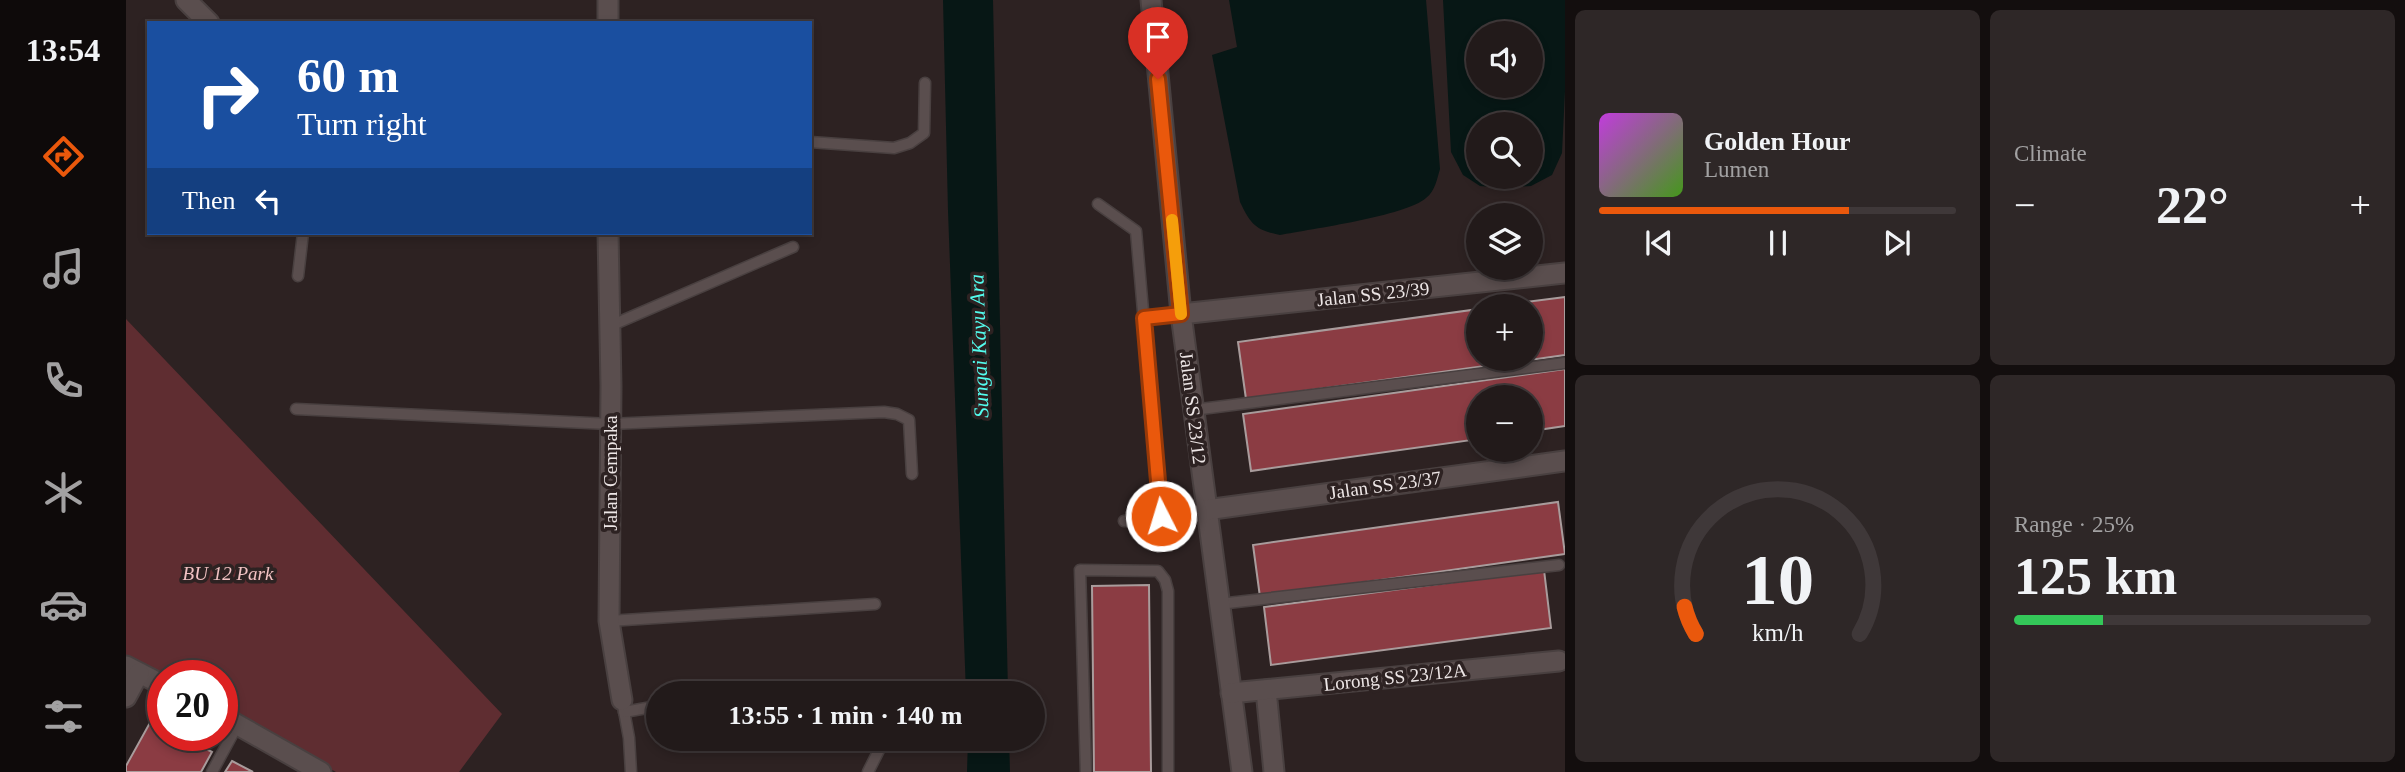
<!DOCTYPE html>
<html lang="en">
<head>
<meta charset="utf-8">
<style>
	:root { --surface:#221a1a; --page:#2e2727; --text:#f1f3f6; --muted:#a2a1a2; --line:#3f3839; --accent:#ea580c }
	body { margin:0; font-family:Georgia,serif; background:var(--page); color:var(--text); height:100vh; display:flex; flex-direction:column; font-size:26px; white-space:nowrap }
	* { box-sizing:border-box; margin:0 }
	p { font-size:23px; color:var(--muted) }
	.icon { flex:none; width:38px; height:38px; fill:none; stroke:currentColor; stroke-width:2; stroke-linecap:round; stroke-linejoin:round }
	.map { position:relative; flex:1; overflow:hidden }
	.sheet { display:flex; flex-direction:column; gap:10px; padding:10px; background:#130e0e; width:840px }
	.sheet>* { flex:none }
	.guide { position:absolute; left:21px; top:21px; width:665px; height:214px; border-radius:0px; box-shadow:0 4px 10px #0003,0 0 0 2px var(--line); background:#1a4fa0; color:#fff; overflow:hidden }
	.tools { position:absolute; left:1340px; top:21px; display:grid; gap:14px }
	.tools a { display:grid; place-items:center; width:77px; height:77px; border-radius:50%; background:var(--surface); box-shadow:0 4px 10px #0003,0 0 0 2px var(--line); font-size:35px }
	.speed { position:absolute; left:21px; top:660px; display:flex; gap:14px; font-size:35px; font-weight:700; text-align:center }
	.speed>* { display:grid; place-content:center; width:91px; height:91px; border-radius:50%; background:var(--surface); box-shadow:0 4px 10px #0003,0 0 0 2px var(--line); line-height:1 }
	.speed .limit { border:10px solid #d22; background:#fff; color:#111 }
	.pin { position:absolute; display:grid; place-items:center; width:60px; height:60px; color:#fff; margin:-72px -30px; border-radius:50% 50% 50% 0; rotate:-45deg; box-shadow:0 0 7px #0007 }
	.pin .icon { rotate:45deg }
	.me { position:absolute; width:77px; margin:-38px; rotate:355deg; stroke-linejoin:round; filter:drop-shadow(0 0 5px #0008) }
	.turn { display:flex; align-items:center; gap:24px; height:147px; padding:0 35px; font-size:32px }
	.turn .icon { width:91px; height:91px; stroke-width:2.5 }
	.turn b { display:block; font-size:49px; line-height:60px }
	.then { display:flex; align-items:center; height:66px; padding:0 35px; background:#0003; gap:14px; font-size:26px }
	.big { font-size:52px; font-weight:800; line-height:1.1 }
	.sheet .tile { flex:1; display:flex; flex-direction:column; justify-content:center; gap:10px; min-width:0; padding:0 24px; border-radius:10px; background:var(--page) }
	.sheet .dial { align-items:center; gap:0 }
	.dial svg { height:182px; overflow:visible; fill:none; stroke:var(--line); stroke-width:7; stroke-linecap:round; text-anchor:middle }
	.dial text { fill:var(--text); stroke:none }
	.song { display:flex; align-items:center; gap:21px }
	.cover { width:84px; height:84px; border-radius:10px; background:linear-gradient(135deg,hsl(290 70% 55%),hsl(100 70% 35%)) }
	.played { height:7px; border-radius:4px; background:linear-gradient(90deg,var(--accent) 70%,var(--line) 70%) }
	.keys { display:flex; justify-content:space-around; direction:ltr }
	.heat { display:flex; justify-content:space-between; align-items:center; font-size:38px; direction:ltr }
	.charge { height:10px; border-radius:5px; background:linear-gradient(90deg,#34c759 25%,var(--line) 0) }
	.sheet .tiles { flex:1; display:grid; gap:10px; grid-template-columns:repeat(2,1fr) }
	.trip { position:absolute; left:520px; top:681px; width:399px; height:70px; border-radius:35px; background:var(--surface); box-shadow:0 4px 10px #0003,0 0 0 2px var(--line); font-weight:800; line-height:70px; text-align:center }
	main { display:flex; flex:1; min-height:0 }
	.dock { display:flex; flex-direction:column; width:126px; justify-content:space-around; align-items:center; background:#0e0a0a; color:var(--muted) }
	.dock .icon { width:49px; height:49px }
	.dock .current { color:var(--accent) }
	.dock b { font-size:32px; color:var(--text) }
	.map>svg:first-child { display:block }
	.green { fill:#5f2d31 }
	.water { fill:#071715; fill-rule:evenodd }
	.building { fill:#8b3c43; stroke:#a99c9c; stroke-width:2 }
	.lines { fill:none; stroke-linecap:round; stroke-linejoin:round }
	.lane-casing { stroke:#494040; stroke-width:13 }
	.street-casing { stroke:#494040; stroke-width:23 }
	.lane { stroke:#5a4e4e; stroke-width:10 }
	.street { stroke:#5a4e4e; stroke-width:19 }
	.route-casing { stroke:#983908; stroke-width:18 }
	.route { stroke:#ea580c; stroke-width:12 }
	.slow { stroke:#f59e0b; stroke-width:12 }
	.labels { text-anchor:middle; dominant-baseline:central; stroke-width:7; stroke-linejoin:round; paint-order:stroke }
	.street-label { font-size:19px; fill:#ede6e6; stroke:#2d2222 }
	.park-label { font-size:19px; font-style:italic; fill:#f2c2c3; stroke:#2d2222 }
	.water-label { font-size:21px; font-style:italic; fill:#53fcee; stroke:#2d2222 }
</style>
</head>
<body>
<main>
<nav class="dock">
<b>13:54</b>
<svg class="icon current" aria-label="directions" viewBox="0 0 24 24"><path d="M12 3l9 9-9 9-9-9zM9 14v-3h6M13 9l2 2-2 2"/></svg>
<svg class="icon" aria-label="music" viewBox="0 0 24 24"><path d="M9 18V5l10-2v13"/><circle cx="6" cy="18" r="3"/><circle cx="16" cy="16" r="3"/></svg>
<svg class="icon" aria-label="phone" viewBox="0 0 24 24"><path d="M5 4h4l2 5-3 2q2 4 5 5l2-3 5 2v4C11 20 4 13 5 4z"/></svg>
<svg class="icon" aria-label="climate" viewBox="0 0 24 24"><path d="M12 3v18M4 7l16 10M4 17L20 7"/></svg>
<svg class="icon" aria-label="car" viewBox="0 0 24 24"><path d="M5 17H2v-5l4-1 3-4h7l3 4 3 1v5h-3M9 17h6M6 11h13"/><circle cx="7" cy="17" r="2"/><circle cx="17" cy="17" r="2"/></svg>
<svg class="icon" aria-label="filters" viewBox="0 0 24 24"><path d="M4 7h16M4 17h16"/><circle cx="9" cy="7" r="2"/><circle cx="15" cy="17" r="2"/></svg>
</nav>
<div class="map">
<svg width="1439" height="772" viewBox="0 0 1439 772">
	<rect width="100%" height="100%" fill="#2d2222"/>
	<polygon class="green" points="0,319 376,714 333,772 210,772 96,708 96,676 37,675 0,655"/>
	<g class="water">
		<polygon points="817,0 867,0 882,693 840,693 822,211"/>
		<path d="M1103,0H1300L1314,169C1311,179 1309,191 1300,198C1280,216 1185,229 1154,235C1130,230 1125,225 1114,202L1086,55L1111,47Z"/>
		<path d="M1317,0H1439V91L1436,153L1426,175L1405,186L1377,188L1354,186L1337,175L1325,152ZM1353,33H1405V86H1353ZM1353,124H1405V177H1353Z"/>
		<polygon points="842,739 883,739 884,772 841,772"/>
	</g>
	<g class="building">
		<polygon points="1439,297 1439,355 1120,399 1112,342 1353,309 1353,359 1405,359 1405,306 1370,306"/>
		<polygon points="1439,369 1439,426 1405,431 1405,397 1353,397 1353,439 1125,471 1117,414"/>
		<polygon points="1432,502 1439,554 1134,597 1127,545"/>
		<polygon points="1418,570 1425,628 1145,665 1138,607"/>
		<polygon points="1023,585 1025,772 968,772 966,586"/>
		<polygon points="26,719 37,725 37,735 55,735 86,752 75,772 0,772 0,766"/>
		<polygon points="106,761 127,772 99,772"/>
	</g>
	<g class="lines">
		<defs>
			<g id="lane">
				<polyline points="684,142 768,148 784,143 798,133 799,83"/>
				<polyline points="972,204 1010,231 1035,516"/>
				<polyline points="172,276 177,233"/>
				<polyline points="1018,318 1055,314"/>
				<polyline points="484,326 667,247"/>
				<polyline points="170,409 484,424 758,412 771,414 783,420 786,474"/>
				<polyline points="1067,410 1439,363"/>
				<polyline points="998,521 1080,510"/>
				<polyline points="1093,604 1433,565"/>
				<polyline points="483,621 749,604"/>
				<polyline points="496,700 503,738 505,772"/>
				<polyline points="498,712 532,706"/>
				<polyline points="86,772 112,724"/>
				<polyline points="742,772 753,750 752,738"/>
				<polyline points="960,772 954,570 1032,571 1039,580 1042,591 1042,772"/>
			</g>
			<g id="street">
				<polyline points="60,0 83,23"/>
				<polyline points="1025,0 1055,314 1116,772"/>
				<polyline points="482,23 482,0"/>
				<polyline points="482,233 485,386 483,621 496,700"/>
				<polyline points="1055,314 1439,273"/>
				<polyline points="1080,510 1439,461"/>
				<polyline points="0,666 37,685"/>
				<polyline points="1140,690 1148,772"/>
				<polyline points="1105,693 1433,661"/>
				<polyline points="0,697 13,673"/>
				<polyline points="96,716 195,772"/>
			</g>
		</defs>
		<use href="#lane" class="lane-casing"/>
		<use href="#street" class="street-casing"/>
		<use href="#lane" class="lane"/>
		<use href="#street" class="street"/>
	</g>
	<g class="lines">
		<defs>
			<polyline id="route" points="1032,79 1055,314 1018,318 1035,516"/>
		</defs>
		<use href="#route" class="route-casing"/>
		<use href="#route" class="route"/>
		<polyline class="slow" points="1046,220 1055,314"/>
	</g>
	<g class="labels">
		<g class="street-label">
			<text transform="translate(1247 294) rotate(-6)">Jalan SS 23/39</text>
			<text transform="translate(1067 408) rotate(83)">Jalan SS 23/12</text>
			<text transform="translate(484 473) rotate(-90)">Jalan Cempaka</text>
			<text transform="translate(1259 485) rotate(-8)">Jalan SS 23/37</text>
			<text transform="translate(1269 677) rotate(-6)">Lorong SS 23/12A</text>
		</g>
		<g class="park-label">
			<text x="102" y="573">BU 12 Park</text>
		</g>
		<g class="water-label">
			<text transform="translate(853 346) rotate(-92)">Sungai Kayu Ara</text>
		</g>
	</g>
</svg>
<div class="tools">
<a><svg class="icon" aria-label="sound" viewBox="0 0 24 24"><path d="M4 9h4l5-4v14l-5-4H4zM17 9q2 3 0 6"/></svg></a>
<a><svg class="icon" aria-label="search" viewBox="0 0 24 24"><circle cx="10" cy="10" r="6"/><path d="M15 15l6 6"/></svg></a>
<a><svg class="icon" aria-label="layers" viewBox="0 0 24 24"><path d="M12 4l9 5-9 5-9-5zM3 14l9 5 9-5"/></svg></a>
<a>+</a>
<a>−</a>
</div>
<div class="speed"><div class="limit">20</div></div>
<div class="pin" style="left:1032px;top:79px;background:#d93025"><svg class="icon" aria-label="arrive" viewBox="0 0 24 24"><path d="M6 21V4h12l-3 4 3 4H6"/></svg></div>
<svg class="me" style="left:1035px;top:516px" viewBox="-20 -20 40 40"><circle r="17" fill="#ea580c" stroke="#fff" stroke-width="3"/><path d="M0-11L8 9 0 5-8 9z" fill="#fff"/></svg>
<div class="trip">13:55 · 1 min · 140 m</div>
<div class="guide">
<div class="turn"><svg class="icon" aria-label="right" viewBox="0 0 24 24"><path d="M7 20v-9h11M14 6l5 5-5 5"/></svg><div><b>60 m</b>Turn right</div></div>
<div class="then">Then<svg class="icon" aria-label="left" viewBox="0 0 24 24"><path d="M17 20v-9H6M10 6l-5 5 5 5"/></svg></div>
</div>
</div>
<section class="sheet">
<div class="tiles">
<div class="tile">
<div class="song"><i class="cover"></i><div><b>Golden Hour</b><p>Lumen</p></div></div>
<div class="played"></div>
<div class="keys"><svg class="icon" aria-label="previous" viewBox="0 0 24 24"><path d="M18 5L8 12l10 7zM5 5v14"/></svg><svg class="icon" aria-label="pause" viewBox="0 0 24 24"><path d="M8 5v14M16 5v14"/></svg><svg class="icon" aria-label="next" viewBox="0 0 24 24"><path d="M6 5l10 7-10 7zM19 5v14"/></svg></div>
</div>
<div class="tile"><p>Climate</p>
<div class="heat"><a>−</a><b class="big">22°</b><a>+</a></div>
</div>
<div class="tile dial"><svg viewBox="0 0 100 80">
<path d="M14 69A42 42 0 1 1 86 69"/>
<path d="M14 69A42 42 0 0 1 9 57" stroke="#ea580c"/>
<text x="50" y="56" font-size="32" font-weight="700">10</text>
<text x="50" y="72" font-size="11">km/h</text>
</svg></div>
<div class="tile"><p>Range · 25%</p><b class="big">125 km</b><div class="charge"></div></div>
</div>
</section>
</main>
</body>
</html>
